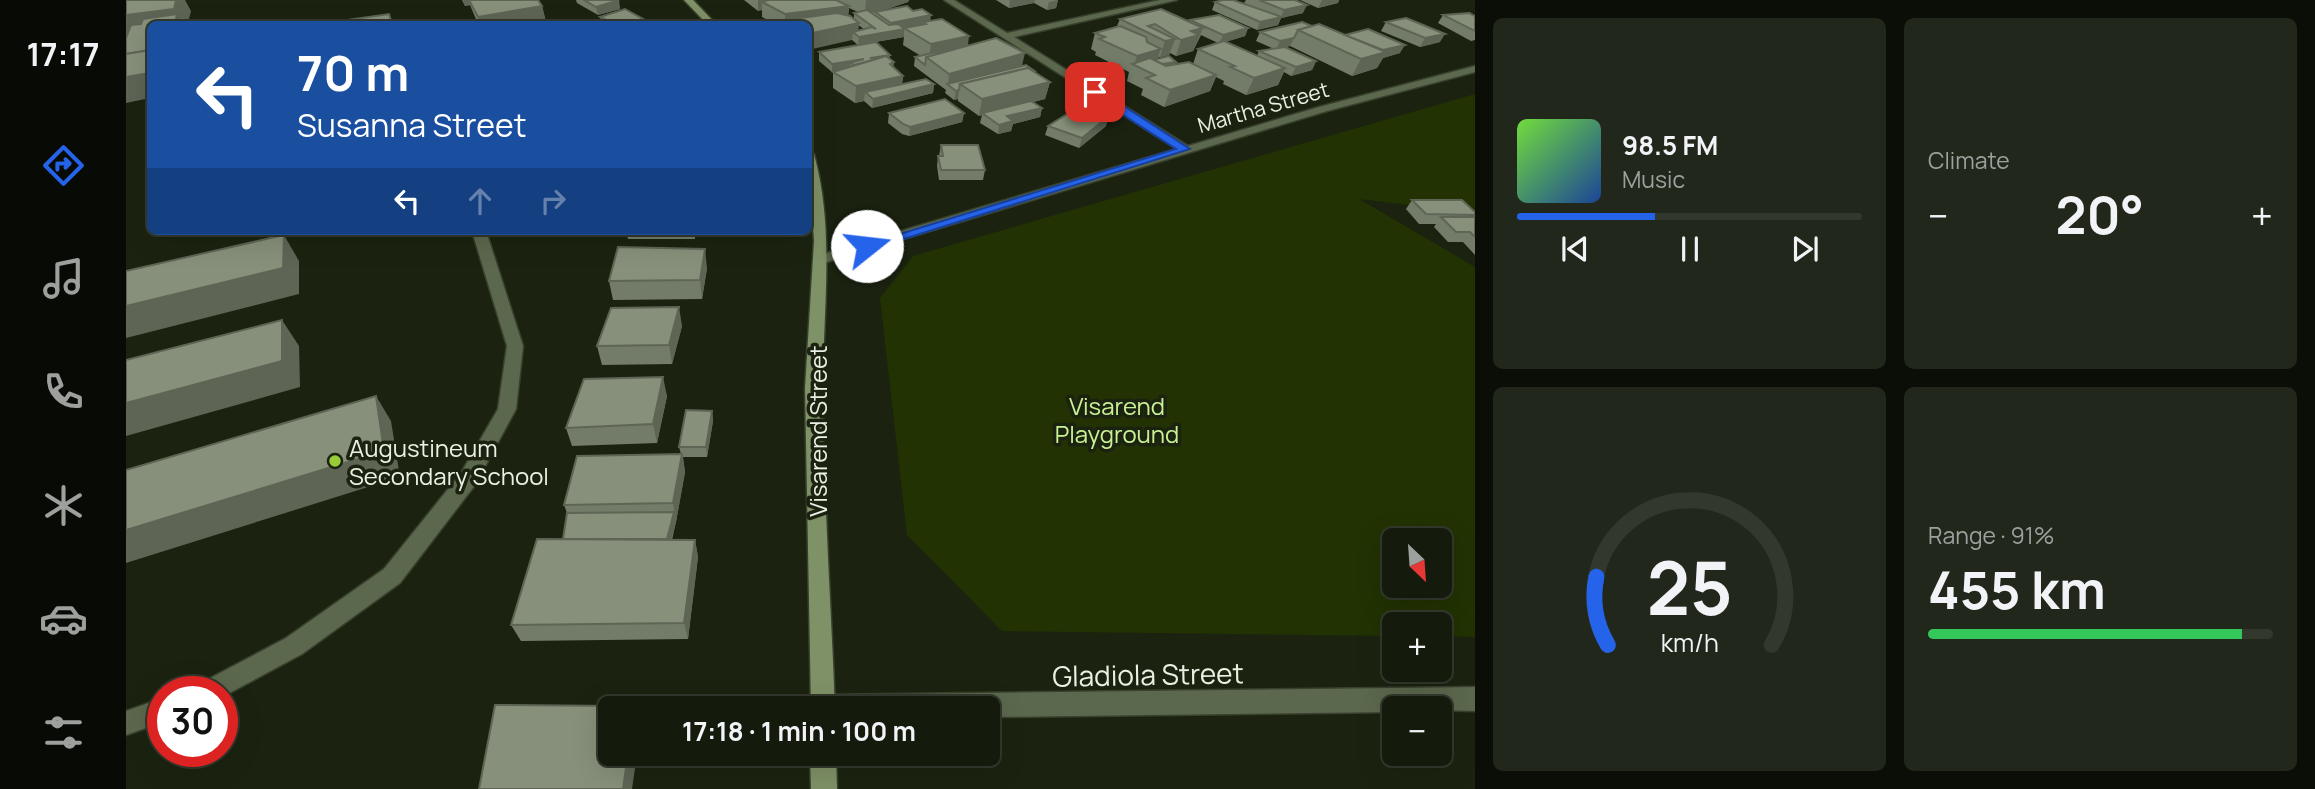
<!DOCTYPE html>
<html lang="en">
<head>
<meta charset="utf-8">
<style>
	:root { --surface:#141a0c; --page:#21271a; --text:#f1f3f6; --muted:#9da19d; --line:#33382d; --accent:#2563eb }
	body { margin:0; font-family:Manrope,sans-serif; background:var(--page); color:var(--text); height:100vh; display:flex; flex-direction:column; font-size:26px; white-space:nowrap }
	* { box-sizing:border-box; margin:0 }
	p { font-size:23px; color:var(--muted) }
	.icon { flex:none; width:38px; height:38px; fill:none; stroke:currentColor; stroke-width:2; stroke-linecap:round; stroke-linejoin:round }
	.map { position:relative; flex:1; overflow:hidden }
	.drawer { display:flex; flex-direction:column; gap:18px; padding:18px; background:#0b0e07; width:840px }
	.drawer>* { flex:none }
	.top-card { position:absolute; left:21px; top:21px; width:665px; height:214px; border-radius:10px; box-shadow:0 7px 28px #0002,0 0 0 2px var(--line); background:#1a4fa0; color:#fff; overflow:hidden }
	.needle { width:46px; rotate:155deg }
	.fabs { position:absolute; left:1256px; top:528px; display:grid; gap:14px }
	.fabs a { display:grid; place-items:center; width:70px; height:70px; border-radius:10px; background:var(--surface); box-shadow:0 7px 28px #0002,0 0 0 2px var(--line); font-size:35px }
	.speed { position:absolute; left:21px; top:676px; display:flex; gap:14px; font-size:35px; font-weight:700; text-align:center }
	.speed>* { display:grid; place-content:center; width:91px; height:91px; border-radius:50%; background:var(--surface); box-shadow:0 7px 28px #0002,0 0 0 2px var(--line); line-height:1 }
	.speed .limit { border:10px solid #d22; background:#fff; color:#111 }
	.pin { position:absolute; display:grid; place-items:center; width:60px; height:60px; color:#fff; margin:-30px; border-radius:14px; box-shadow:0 4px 10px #0006 }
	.me { position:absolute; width:77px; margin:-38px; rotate:74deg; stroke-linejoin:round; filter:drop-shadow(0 0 5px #0008) }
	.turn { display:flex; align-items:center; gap:24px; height:147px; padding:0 35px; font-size:32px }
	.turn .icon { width:91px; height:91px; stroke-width:2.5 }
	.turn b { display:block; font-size:49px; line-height:60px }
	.lanes { display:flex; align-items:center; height:66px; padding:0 35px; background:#0003; justify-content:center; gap:35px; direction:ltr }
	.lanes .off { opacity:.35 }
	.big { font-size:52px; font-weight:700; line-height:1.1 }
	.drawer .tile { flex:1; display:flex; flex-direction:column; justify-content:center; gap:10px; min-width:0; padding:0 24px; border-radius:10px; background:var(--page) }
	.drawer .dial { align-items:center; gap:0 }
	.dial svg { height:182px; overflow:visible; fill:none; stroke:var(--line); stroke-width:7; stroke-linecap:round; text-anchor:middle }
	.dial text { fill:var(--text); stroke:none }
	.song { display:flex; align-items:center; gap:21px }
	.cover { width:84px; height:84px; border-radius:10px; background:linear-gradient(135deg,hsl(100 70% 55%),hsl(220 70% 35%)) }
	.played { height:7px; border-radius:4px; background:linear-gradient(90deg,var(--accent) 40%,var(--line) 40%) }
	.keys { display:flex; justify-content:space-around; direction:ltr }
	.heat { display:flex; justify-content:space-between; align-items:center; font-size:38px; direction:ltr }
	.charge { height:10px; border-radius:5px; background:linear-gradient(90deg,#34c759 91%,var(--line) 0) }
	.drawer .tiles { flex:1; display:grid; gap:18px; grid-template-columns:repeat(2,1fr) }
	.trip { position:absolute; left:472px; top:696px; width:402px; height:70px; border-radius:10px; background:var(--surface); box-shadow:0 7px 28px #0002,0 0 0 2px var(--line); font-weight:700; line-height:70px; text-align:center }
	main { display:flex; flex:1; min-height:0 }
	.menu { display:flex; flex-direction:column; width:126px; justify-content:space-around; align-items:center; background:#080a05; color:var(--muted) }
	.menu .icon { width:49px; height:49px }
	.menu .on { color:var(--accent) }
	.menu b { font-size:32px; color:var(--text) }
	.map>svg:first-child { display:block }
	.green { fill:#223203; fill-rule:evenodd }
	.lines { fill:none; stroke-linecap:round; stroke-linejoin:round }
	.lane-casing { stroke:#38402e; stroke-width:3 }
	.street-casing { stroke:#38402e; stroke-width:3 }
	.secondary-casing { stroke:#38402e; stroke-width:3 }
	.lane { fill:#5c684d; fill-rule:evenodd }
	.street { fill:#5c684d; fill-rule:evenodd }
	.secondary { fill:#7f9166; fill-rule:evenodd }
	.wall { fill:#737c69; fill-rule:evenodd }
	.shaded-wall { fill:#5e6555 }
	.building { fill:#86907a; stroke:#5e6555; stroke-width:2 }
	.route { fill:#2563eb; stroke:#184099; stroke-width:2 }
	.poi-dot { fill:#97cc38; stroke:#1b2310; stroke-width:2.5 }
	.labels { text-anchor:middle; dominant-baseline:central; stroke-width:7; stroke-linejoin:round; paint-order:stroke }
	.far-street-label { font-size:21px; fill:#eaf0e3; stroke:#1b2310 }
	.park-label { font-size:24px; fill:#c9f093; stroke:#1b2310 }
	.street-label { font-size:24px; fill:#eaf0e3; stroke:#1b2310 }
	.poi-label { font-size:24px; fill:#eaf0e3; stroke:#1b2310; text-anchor:start }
	.near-street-label { font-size:28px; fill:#eaf0e3; stroke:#1b2310 }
</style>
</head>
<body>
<main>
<nav class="menu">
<b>17:17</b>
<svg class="icon on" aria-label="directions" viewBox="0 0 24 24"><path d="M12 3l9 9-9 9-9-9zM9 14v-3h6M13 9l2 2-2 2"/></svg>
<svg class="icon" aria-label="music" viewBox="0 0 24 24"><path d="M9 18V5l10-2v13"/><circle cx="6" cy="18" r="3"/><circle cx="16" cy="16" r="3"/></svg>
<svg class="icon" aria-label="phone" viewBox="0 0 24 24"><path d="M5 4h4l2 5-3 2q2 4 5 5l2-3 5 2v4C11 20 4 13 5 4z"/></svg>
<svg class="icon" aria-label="climate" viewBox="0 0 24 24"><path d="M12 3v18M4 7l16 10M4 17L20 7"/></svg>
<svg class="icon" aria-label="car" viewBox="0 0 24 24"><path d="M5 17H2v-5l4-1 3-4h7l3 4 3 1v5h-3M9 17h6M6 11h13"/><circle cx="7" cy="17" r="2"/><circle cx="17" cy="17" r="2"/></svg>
<svg class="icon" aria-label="filters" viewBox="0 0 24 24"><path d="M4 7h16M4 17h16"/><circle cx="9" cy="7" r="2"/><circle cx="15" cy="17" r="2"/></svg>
</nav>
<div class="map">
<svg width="1349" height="789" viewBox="0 0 1349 789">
	<rect width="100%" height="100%" fill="#1b2310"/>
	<path class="green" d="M1349,94V213L1233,199L1349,267V637L1314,636V625H1269V636L876,631L781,535L754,298L787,256ZM1269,541H1314V586H1269Z"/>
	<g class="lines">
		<defs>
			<g id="lane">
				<polygon points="346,231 360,231 397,346 390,409 349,485 274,583 176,654 96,697 96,691 71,691 75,683 160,638 258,569 335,473 372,409 381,346"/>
				<polygon points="37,698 37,722 0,735 0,711"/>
			</g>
			<g id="street">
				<polygon points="818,0 828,0 881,33 1034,0 1051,0 888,37 1062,146 1193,107 1349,66 1349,72 1201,111 701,262 691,262 691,256 1051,149"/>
				<polygon points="1349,687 1349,711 1269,709 1269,712 863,717 863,709 684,707 687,698 696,695"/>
			</g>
			<g id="secondary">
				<polygon points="558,0 567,0 590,24 581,24"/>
				<path d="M682,150L688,154C709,231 697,307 697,386C697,493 705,601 709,709H685L679,388L688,241Z"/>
				<polygon points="684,754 710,754 711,789 685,789"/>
			</g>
		</defs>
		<use href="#lane" class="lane-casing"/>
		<use href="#street" class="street-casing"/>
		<use href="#secondary" class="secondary-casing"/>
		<use href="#lane" class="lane"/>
		<use href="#street" class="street"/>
		<use href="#secondary" class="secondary"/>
	</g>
	<g class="wall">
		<polygon points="336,0 412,0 416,6 420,22 404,24 352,24 344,5 339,6"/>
		<polygon points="450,0 492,0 494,9 472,15 451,3"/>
		<path d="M618,0H783L782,2L758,10L804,21L842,45L896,66L910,73L924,82L919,99L907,102L916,108L914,117L887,124L885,131L872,134L854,123L856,115L853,116L832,101V99L828,100L819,93L820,90L788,66L789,57L795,56L777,45L778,37L732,45L726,40L682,24H650L636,17V10L632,11ZM723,8L732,12L728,13V20L722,16ZM732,25L738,29L732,31Z"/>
		<polygon points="870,0 932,0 930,8 921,10 908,3 883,8"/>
		<polygon points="1120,0 1169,0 1177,13 1155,18 1152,25 1131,30 1086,10 1089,2 1127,7 1118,3"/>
		<polygon points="1174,0 1213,0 1212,3 1192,8"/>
		<polygon points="1317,15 1349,16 1349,40 1345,41 1312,23"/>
		<polygon points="474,17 518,24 476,24"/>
		<path d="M994,19L1063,22L1064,20L1122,28L1119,36L1099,42L1131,56L1133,51L1148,49L1130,41L1134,32L1186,26L1219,35L1274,53L1257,58L1251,68L1226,76L1164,46L1159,47L1190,61L1186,70L1165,76L1158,72L1152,85L1120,95L1097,84L1098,81L1090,77L1084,91L1038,107L1015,95L1017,89L1001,81L1003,72L969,55L970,52L965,49L969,33L991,26ZM1075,35L1092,43L1072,49L1067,64L1049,65L1031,59L1032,57H1034L1043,55L1044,53L1050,56L1067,51Z"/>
		<polygon points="1260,22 1314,42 1294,47 1255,31"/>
		<polygon points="693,52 764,55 763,59 768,62 767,67 777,76 776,84 808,84 807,93 746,108 738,101 729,103 707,88 707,72 706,72 693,61"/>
		<polygon points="763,113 838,113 836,122 783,136 776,134 762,123"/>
		<polygon points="922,126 980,126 953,148 919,135"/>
		<polygon points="815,145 859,170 857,180 813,180 811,166 812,156 813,156"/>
		<polygon points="1286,200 1349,212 1349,255 1337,242 1322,242 1308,227 1310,224 1293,224 1280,209"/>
		<polygon points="500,231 569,231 569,239 502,239"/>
		<polygon points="581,268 576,299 487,300 483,281"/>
		<polygon points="556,326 546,364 476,365 471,346"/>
		<polygon points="541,396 531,443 446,446 440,428"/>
		<polygon points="586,411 587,421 581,457 557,457 559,472 550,522 546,540 569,540 572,557 562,639 395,641 385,625 437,539 441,513 438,505 555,454 553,447"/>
	</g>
	<g class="shaded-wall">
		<polygon points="50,0 59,0 65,11 62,23 63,24 24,24 0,39 0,15"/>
		<polygon points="337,0 342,0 344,5 339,6"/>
		<polygon points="493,0 494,9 472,15 470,7"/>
		<polygon points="632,0 666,0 636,2 636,10 632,11"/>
		<polygon points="740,0 783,0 782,2 758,10 739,14"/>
		<polygon points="884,0 909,0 908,3 883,8"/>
		<polygon points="932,0 930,8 921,10 923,2"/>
		<polygon points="1196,0 1213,0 1212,3 1192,8"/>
		<polygon points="1181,5 1177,13 1155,18 1152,25 1131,30 1134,22 1155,17 1158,10"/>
		<polygon points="416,6 420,22 404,24 354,24 352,17"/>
		<polygon points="723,6 722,21 660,20 659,24 659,14"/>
		<polygon points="805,15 804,24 797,22 797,25 765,31 765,23"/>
		<polygon points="517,19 518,24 498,24"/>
		<polygon points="733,23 732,36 727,32 726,40 682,50 682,34"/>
		<polygon points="1077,28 1067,51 1050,56 1055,40 1065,31"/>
		<polygon points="1122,28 1119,36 1093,44 1097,35"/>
		<polygon points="778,29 778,37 732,45 733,37"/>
		<polygon points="1319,34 1314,42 1294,47 1299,38"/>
		<polygon points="843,36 841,53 803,59 805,44"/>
		<polygon points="1168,38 1164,46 1150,50 1154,41"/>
		<polygon points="1049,39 1043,55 1034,57 1039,41"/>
		<polygon points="1279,45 1274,53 1257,58 1251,68 1226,76 1235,59 1255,51"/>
		<polygon points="1035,49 1029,65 1050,62 1047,71 1008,65 1011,56"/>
		<polygon points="899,53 895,70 834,84 822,85 823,74"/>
		<polygon points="764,55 763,64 724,63 724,70 706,72 706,64"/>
		<polygon points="24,57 24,98 0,103 0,77"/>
		<polygon points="1190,61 1186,70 1165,76 1170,67"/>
		<polygon points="768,62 766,78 777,76 775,92 808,84 807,93 746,108 747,99 739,92 738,101 729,103 730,86"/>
		<polygon points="1159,68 1152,85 1120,95 1128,78"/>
		<polygon points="1090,75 1084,91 1038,107 1044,90"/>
		<polygon points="924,82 919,99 858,115 856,113 856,115 853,116 856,99"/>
		<polygon points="833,90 832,99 828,100 830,91"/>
		<polygon points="916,108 914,117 887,124 885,131 872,134 873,125 881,116"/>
		<polygon points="838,113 836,122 783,136 784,127"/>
		<polygon points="983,116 980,126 953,148 956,138"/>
		<polygon points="158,235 173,261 173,294 0,338 0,306"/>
		<polygon points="579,249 581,268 576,299 574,280"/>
		<polygon points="553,307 556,326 546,364 543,345"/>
		<polygon points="156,320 173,346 174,387 0,436 0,403"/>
		<polygon points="537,377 541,396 531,443 527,424"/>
		<polygon points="250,396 265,421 274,477 0,563 0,530"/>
		<polygon points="586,411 587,421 581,457 580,447"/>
		<polygon points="556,454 559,472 550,522 547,503"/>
		<polygon points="548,512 550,522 541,555 539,545"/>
		<polygon points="569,540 572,557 562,639 558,623"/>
		<polygon points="502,754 511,754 506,789 497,789"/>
	</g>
	<g class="building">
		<polygon points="0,0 50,0 48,9 0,15"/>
		<polygon points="343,0 412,0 416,6 352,17"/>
		<polygon points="458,0 493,0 470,7"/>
		<polygon points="643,0 710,0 723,6 659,14 636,2"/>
		<polygon points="1097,0 1107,0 1156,17 1134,22 1089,2"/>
		<polygon points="1133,0 1169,0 1181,5 1158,10"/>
		<polygon points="781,6 787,11 796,9 805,15 765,23 749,12"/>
		<polygon points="499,9 517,19 498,24 489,24 474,17"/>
		<polygon points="1035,9 1077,28 1065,31 1073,35 1055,40 1029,24 1022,26 1049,39 1039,41 994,19"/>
		<polygon points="741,10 763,25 772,24 779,29 733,37 727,32 746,27 750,29 728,13"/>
		<polygon points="711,13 724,16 733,23 682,34 682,24 667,24 660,20"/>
		<polygon points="1343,13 1349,16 1349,31 1317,15"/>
		<polygon points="51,14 50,19 59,17 57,24 24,24 24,50 0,54 0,38 5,25 15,24 17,19"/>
		<polygon points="263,14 266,24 193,24"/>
		<polygon points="1093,15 1122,28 1097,35 1064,20"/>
		<polygon points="1280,18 1319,34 1299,38 1260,22"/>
		<polygon points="816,19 843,36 805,44 778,28 800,24 797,22"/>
		<polygon points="1176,22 1186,26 1172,30 1168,38 1154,41 1134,32"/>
		<polygon points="1193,24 1260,52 1235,59 1172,30"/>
		<polygon points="994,26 1020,37 1021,42 1035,49 1011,56 973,39 979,37 969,33"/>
		<polygon points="1242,29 1279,45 1257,50 1219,35"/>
		<polygon points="870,38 899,53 823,74 800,57"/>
		<polygon points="1098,41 1159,68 1128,78 1104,67 1109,66 1072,49"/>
		<polygon points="750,42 764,55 745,58 747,60 728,65 724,63 738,59 706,64 693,52"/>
		<polygon points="1159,47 1190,61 1170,67 1133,51"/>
		<polygon points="823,49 825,50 800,57 799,65 789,57"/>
		<polygon points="24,50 24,73 0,77 0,54"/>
		<polygon points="760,56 768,62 764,64 777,76 730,86 707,72"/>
		<polygon points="1043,56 1050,62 1036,64 1027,60"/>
		<polygon points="1024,58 1040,66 1063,62 1090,75 1044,90 1020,78 1029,75 1006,64"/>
		<polygon points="900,65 910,72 902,68 834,84 833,90 830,91 821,84"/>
		<polygon points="902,68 924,82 856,99 834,84"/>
		<polygon points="800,79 808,84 747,99 739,92"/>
		<polygon points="819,99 838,113 784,127 777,124 763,113"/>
		<polygon points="905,101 916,108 881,116 887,121 873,125 856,113"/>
		<polygon points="954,106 983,116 956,138 922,126"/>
		<polygon points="815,145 852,145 859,170 815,170 812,156 817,156"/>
		<polygon points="1286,200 1336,200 1349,212 1349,215 1300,214"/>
		<polygon points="1315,217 1349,217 1349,237 1344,232 1330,232"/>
		<polygon points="158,235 157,268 0,306 0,271"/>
		<polygon points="492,247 579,249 574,280 483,281"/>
		<polygon points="553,307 543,345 471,346 485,308"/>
		<polygon points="156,320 156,361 0,403 0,360"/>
		<polygon points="537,377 527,424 440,428 458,379"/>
		<polygon points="250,396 258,451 0,530 0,470"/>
		<polygon points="560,410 586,411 580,447 553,447"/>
		<polygon points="556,454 547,503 438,505 451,456"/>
		<polygon points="548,512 541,539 437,539 441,513"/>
		<polygon points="411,539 569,540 558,623 385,625"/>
		<polygon points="369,705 490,706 489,709 485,709 485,754 502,754 497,789 353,789"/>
	</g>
	<polygon class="route" points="966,90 973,90 1064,149 746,249 735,246 1050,149 966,95"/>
	<circle class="poi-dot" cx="209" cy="461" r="7"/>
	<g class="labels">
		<g class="far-street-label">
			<text transform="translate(1137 107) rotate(-16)">Martha Street</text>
		</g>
		<g class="park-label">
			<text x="991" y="405">Visarend<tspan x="991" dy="28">Playground</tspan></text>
		</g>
		<g class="street-label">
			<text transform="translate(691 431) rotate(-90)">Visarend Street</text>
		</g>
		<g class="poi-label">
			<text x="223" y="447">Augustineum<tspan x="223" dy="28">Secondary School</tspan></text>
		</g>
		<g class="near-street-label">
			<text transform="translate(1022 674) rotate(-1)">Gladiola Street</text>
		</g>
	</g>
</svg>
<div class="fabs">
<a><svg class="needle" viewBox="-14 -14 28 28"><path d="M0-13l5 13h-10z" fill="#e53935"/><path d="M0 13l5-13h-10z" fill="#9da19d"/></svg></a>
<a>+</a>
<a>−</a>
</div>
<div class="speed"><div class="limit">30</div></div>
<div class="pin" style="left:969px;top:92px;background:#d93025"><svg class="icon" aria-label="arrive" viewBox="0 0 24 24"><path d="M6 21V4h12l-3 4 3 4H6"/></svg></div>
<svg class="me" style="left:741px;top:246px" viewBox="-20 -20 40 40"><circle r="19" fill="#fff"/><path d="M0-13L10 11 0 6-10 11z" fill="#2563eb"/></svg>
<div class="trip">17:18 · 1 min · 100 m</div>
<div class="top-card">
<div class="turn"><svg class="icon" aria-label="left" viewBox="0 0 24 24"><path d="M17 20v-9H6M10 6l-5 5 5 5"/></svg><div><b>70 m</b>Susanna Street</div></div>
<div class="lanes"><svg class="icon" aria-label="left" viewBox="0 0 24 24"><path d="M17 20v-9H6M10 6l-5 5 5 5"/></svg><svg class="icon off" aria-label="ahead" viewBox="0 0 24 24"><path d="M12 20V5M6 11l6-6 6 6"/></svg><svg class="icon off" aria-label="right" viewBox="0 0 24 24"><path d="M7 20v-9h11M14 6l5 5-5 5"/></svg></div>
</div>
</div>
<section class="drawer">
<div class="tiles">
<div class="tile">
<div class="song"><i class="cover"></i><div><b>98.5 FM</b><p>Music</p></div></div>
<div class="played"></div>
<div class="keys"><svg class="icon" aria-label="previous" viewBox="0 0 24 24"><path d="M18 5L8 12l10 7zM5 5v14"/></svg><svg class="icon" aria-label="pause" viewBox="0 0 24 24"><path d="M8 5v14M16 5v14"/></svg><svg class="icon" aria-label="next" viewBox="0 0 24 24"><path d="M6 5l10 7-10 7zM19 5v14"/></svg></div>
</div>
<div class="tile"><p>Climate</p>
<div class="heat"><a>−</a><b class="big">20°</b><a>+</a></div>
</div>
<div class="tile dial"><svg viewBox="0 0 100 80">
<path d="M14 69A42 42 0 1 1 86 69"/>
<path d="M14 69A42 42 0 0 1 9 39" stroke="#2563eb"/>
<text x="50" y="56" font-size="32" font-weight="700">25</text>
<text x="50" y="72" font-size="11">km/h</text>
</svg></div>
<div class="tile"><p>Range · 91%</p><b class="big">455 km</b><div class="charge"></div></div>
</div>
</section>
</main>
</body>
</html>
